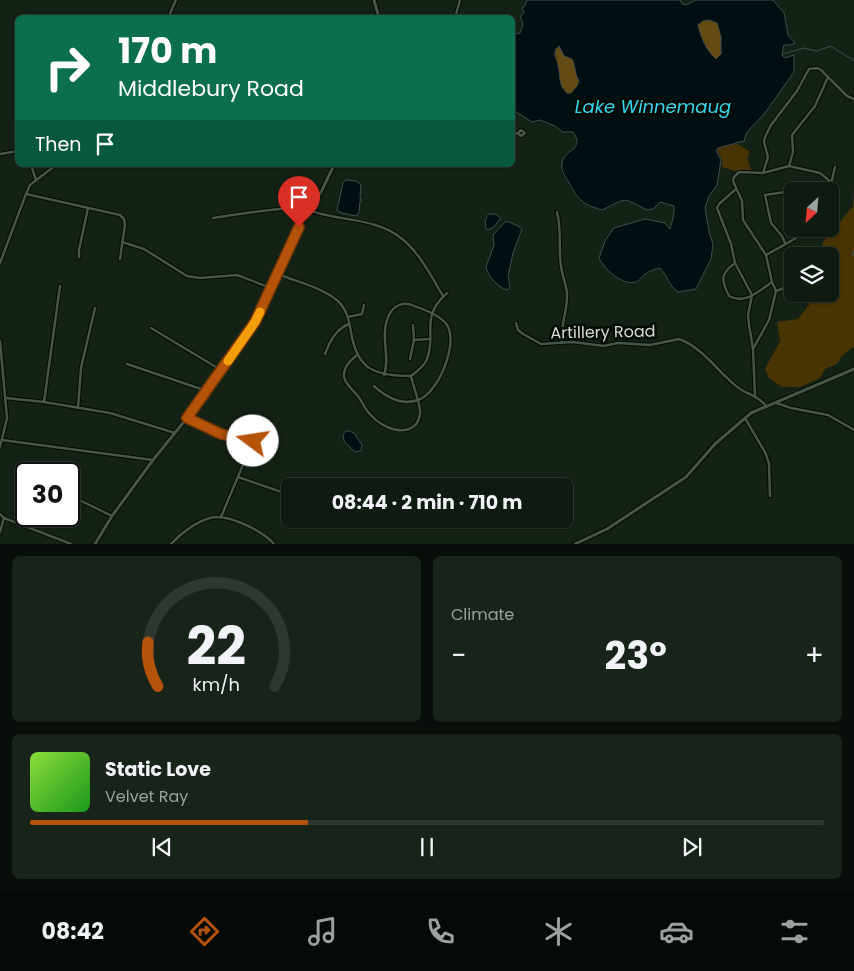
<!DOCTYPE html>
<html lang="en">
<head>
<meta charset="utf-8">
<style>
	:root { --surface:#0f1a10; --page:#182319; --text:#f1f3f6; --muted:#9ba19f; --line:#2f3830; --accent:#b45309 }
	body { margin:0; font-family:Poppins,sans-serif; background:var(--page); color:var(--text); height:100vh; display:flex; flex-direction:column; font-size:19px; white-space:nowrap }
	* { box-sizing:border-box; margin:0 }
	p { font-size:16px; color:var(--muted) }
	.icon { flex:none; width:28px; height:28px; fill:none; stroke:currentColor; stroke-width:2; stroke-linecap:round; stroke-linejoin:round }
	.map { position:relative; height:544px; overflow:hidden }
	.panel { display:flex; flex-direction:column; gap:12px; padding:12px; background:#080e09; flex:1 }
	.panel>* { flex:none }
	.hud { position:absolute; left:15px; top:15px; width:500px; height:152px; border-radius:8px; box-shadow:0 1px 4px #0004,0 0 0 1px var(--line); background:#0b6e4f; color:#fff; overflow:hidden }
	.needle { width:32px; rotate:206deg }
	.controls { position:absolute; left:784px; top:182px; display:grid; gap:10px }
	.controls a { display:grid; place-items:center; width:55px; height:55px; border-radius:8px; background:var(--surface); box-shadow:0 1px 4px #0004,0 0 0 1px var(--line); font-size:25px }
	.speed { position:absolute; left:15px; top:462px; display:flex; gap:10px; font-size:25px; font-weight:700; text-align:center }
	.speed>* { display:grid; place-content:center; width:65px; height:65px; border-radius:50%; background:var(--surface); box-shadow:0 1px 4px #0004,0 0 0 1px var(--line); line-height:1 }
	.speed .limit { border:2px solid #111; border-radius:8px; background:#fff; color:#111 }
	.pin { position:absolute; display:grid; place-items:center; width:42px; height:42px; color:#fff; margin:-51px -21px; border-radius:50% 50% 50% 0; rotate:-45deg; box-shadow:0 0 5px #0007 }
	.pin .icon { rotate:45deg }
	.me { position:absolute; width:55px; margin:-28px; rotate:284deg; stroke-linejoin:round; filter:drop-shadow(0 0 4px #0008) }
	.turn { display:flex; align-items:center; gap:18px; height:105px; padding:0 20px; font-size:22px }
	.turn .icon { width:65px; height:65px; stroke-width:2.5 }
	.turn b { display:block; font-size:35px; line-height:42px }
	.then { display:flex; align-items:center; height:48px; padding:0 20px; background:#0003; gap:10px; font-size:19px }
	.big { font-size:38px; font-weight:700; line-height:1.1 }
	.panel .tile { flex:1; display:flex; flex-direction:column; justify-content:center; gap:8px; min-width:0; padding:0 18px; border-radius:8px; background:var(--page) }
	.panel .dial { align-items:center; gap:0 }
	.dial svg { height:130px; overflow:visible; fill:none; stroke:var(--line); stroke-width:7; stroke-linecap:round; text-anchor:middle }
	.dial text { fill:var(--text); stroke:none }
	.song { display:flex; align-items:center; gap:15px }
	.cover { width:60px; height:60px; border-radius:8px; background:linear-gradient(135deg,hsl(90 70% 55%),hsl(120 70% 35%)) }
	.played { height:5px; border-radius:2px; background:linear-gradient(90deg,var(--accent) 35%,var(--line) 35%) }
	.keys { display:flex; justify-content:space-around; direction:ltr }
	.heat { display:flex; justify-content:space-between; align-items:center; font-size:28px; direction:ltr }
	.panel .tiles { flex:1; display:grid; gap:12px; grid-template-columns:1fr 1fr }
	.tile:last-child { grid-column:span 2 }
	.trip { position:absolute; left:281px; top:478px; width:292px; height:50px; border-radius:8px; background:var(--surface); box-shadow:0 1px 4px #0004,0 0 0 1px var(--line); font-weight:700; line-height:50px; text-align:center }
	.tab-bar { display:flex; height:80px; justify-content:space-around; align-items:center; background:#060a06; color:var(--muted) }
	.tab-bar .icon { width:35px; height:35px }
	.tab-bar .on { color:var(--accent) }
	.tab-bar b { font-size:22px; color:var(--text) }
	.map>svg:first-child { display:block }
	.green { fill:#483303 }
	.forest { fill:#644a13 }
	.water { fill:#000f12; stroke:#404d4d; fill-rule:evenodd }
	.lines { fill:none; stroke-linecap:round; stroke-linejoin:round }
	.stream { stroke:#404d4d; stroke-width:1 }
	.minor-casing { stroke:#020b03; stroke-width:4.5 }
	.tertiary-casing { stroke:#020b03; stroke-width:5 }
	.minor { stroke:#475647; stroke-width:2.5 }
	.tertiary { stroke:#475647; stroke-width:3 }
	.route-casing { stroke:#753606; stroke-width:12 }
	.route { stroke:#b45309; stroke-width:9 }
	.slow { stroke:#f59e0b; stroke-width:9 }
	.labels { text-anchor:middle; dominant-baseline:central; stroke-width:5; stroke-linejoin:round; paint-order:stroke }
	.street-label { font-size:16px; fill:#d5dfd6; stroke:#050a05 }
	.water-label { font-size:18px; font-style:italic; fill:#38d5ec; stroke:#050a05 }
</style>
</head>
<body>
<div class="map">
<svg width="854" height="544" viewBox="0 0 854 544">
	<rect width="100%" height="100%" fill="#142215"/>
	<g class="green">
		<path d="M738,144L750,152C745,158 750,165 752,173L745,174L722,167V159L717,150L719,147Z"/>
		<polygon points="854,188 854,346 842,356 837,364 825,369 820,378 800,387 782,387 769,378 765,369 780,341 777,322 798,319 809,305 809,294 830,294 830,256 821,256 823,242 853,206"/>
	</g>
	<g class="forest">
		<path d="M709,20L717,23L721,37V54L716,59C706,50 701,38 698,24L703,21Z"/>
		<path d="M558,46L563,53L572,59L576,65V75L579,80L577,86L571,93H567C558,86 551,55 558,46Z"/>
	</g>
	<g class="water">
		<path d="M527,0H680L682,4L686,5L696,0H773L784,13L788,35L795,43L790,45H784L782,55L785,58L794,55V72L765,113L747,132L744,141L718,148L716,151L721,160L717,185L709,196L705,208L709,232L713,244L711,259L696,289L678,292C669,286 667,275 660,268C655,269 650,271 645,274C642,276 640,281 636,282C622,286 604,269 599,258L605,241L614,228L645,219L665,223L670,229C672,222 675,213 674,206L660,202L653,209L647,210C621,197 629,197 602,210C581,204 578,199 568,181C564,175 561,171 562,163C564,149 586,150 573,132H563L555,126L540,120L532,122L513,110V35L520,33C523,27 524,23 520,17L524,12L522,8L525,6ZM709,20L717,23L721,37V54L716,59C706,50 701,38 698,25L703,21ZM559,46L564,56L572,59C576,66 574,73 579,81L577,86L571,93H567C557,84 561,72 557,61C556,56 555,59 555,53C555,49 556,49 559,46Z"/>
		<polygon points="346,180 356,181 361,185 360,199 362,200 360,201 359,213 356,216 342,213 337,210 343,183"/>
		<path d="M489,214H495L501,218L494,227L487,230C484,226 485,217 489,214Z"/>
		<path d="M506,221L516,225L522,229L513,253L508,276L510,287L507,290C498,287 488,277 486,267L494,245L493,235Z"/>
		<polygon points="346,431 349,431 354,433 362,445 361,451 355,452 344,441 343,435"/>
	</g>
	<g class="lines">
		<g class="stream">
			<polyline points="783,54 804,48 817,51 831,46 854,61"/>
			<polyline points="852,257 854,249"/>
		</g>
		<defs>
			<g id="minor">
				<polyline points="168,18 176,0"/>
				<polyline points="455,18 460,0"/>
				<polyline points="512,135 518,133 521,130 525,133 521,136 518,133"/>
				<polyline points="0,154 18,151"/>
				<polyline points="31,165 36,180"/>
				<polyline points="789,166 793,152 792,135 815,106 828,77"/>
				<polyline points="763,173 768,157 764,142 765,137 771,125 797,91 809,69 817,68 821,70 847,96 854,99"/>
				<polyline points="736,189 719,204 717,208 731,244 735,263 752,295 748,315 749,325 753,349 755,396"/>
				<polyline points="787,192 788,205 792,215"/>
				<polyline points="26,194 120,215 124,219 125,225 120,259"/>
				<polyline points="831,211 831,184 835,167"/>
				<path d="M557,212C562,230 558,248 561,266C562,275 566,284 567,293C568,311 560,324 562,343"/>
				<path d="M213,218C241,214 271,208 300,208C307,208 315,213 322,214C348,221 379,220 401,238C420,253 431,276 443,296"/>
				<polyline points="122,242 144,249 187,276 200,278 237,275 271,288"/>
				<polyline points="785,243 782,236 771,223 765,195 792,191"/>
				<path d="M766,255C774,250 800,237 803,233L802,229"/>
				<polyline points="79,257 79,250 88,208"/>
				<polyline points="0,263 26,194 30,185 56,165"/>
				<path d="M735,263C720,274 721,280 729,296C745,305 759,291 772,282"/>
				<path d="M278,274C297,282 322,287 338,301C347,310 349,320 351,332C357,370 375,376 411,376C416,372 425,366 427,359C437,333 419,318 447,293"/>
				<polyline points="776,291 792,285"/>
				<polyline points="348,317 362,314 364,305"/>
				<path d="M516,323L518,330L523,334L541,344L572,342L604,346L618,343L650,345L679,339C704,348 719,374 740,389C749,395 759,396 766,406"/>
				<polyline points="151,328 221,370"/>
				<polyline points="414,340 430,339"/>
				<polyline points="0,341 7,418 0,447"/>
				<polyline points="753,349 769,320 776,291 772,282 766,255 743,220 742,201 733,181 734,177 739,172 763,173 789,166 820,173 831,182"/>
				<path d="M325,354C330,341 336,329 349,324"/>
				<path d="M357,355C351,360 345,365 344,374C343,382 353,390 358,396C362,401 364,408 369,413C378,424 395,434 409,429C415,427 419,421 420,414C421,405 413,386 411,376"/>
				<polyline points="410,359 414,340 413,325"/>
				<polyline points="127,364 207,391"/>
				<path d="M374,386C386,397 401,406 418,400C438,394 459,343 447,325C440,315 425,310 414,306C404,301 394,305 389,315C379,336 391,356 384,375"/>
				<polyline points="6,398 44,402 110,413 175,433"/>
				<polyline points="44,402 60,286"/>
				<polyline points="776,403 791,408 828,415 854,430"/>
				<polyline points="78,408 81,368 95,308"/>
				<polyline points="187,418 221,434 253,441 221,517"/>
				<polyline points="745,418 766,454 769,464 770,496"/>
				<polyline points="2,440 153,460"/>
				<polyline points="45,474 45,472"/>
				<polyline points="238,477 290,495"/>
				<polyline points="69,495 112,516"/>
				<polyline points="0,514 4,518"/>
				<polyline points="4,518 71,544"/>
				<polyline points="25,526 29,516"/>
				<polyline points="0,532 4,518"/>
				<path d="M171,544C181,533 196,522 210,518C227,513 263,531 274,544"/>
			</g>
			<g id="tertiary">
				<polyline points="374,0 379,18"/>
				<polyline points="95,544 112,516 153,460 187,418 255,322 302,220 321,192 334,165"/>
				<polyline points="575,544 607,529 686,477 715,444 751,413 854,369"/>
			</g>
		</defs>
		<use href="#minor" class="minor-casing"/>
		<use href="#tertiary" class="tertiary-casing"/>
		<use href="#minor" class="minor"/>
		<use href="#tertiary" class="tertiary"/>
	</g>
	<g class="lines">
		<defs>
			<polyline id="route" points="253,441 221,434 187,418 255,322 299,227"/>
		</defs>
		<use href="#route" class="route-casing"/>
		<use href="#route" class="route"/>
		<polyline class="slow" points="228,361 255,322 260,312"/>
	</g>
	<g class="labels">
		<g class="street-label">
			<text transform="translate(603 332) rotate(-1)">Artillery Road</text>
		</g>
		<g class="water-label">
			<text x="653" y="106">Lake Winnemaug</text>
		</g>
	</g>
</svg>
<div class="controls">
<a><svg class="needle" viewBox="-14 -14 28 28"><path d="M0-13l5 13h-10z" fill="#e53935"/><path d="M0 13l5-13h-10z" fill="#9ba19f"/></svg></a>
<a><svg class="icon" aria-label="layers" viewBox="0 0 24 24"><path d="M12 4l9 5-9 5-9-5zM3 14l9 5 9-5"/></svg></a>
</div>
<div class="speed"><div class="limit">30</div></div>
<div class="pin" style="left:299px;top:227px;background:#d93025"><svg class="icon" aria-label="arrive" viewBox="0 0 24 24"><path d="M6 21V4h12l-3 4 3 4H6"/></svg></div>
<svg class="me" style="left:253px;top:441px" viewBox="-20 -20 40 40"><circle r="19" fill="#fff"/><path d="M0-13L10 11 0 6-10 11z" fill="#b45309"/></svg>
<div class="trip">08:44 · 2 min · 710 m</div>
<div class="hud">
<div class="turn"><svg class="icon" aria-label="right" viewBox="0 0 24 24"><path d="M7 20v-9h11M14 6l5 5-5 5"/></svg><div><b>170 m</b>Middlebury Road</div></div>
<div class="then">Then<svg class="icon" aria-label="arrive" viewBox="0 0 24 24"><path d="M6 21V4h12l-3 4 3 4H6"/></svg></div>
</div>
</div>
<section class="panel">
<div class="tiles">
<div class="tile dial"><svg viewBox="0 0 100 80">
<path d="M14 69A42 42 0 1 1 86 69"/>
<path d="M14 69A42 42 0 0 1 8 42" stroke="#b45309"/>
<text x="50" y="56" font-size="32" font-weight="700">22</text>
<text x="50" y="72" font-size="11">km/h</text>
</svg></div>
<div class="tile"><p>Climate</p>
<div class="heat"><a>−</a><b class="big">23°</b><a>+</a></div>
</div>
<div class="tile">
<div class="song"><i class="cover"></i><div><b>Static Love</b><p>Velvet Ray</p></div></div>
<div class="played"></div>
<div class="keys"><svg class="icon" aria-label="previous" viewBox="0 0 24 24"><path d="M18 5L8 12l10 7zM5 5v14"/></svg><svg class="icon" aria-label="pause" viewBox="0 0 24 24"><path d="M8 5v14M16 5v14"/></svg><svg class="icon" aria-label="next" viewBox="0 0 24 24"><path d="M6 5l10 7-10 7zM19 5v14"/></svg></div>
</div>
</div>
</section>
<nav class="tab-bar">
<b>08:42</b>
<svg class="icon on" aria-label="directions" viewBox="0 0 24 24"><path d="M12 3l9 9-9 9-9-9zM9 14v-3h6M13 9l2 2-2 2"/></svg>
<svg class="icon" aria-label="music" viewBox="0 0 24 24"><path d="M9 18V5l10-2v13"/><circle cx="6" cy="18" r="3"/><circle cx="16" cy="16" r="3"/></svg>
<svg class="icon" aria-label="phone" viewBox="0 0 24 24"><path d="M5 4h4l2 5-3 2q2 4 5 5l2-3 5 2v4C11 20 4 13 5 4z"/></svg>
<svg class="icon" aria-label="climate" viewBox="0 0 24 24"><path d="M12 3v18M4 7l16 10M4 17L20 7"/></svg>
<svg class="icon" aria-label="car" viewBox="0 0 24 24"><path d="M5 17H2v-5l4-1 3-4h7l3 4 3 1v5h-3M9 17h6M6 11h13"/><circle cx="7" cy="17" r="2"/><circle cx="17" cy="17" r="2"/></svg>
<svg class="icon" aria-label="filters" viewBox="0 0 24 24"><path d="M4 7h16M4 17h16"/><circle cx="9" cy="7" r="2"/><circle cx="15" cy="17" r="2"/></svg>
</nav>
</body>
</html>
